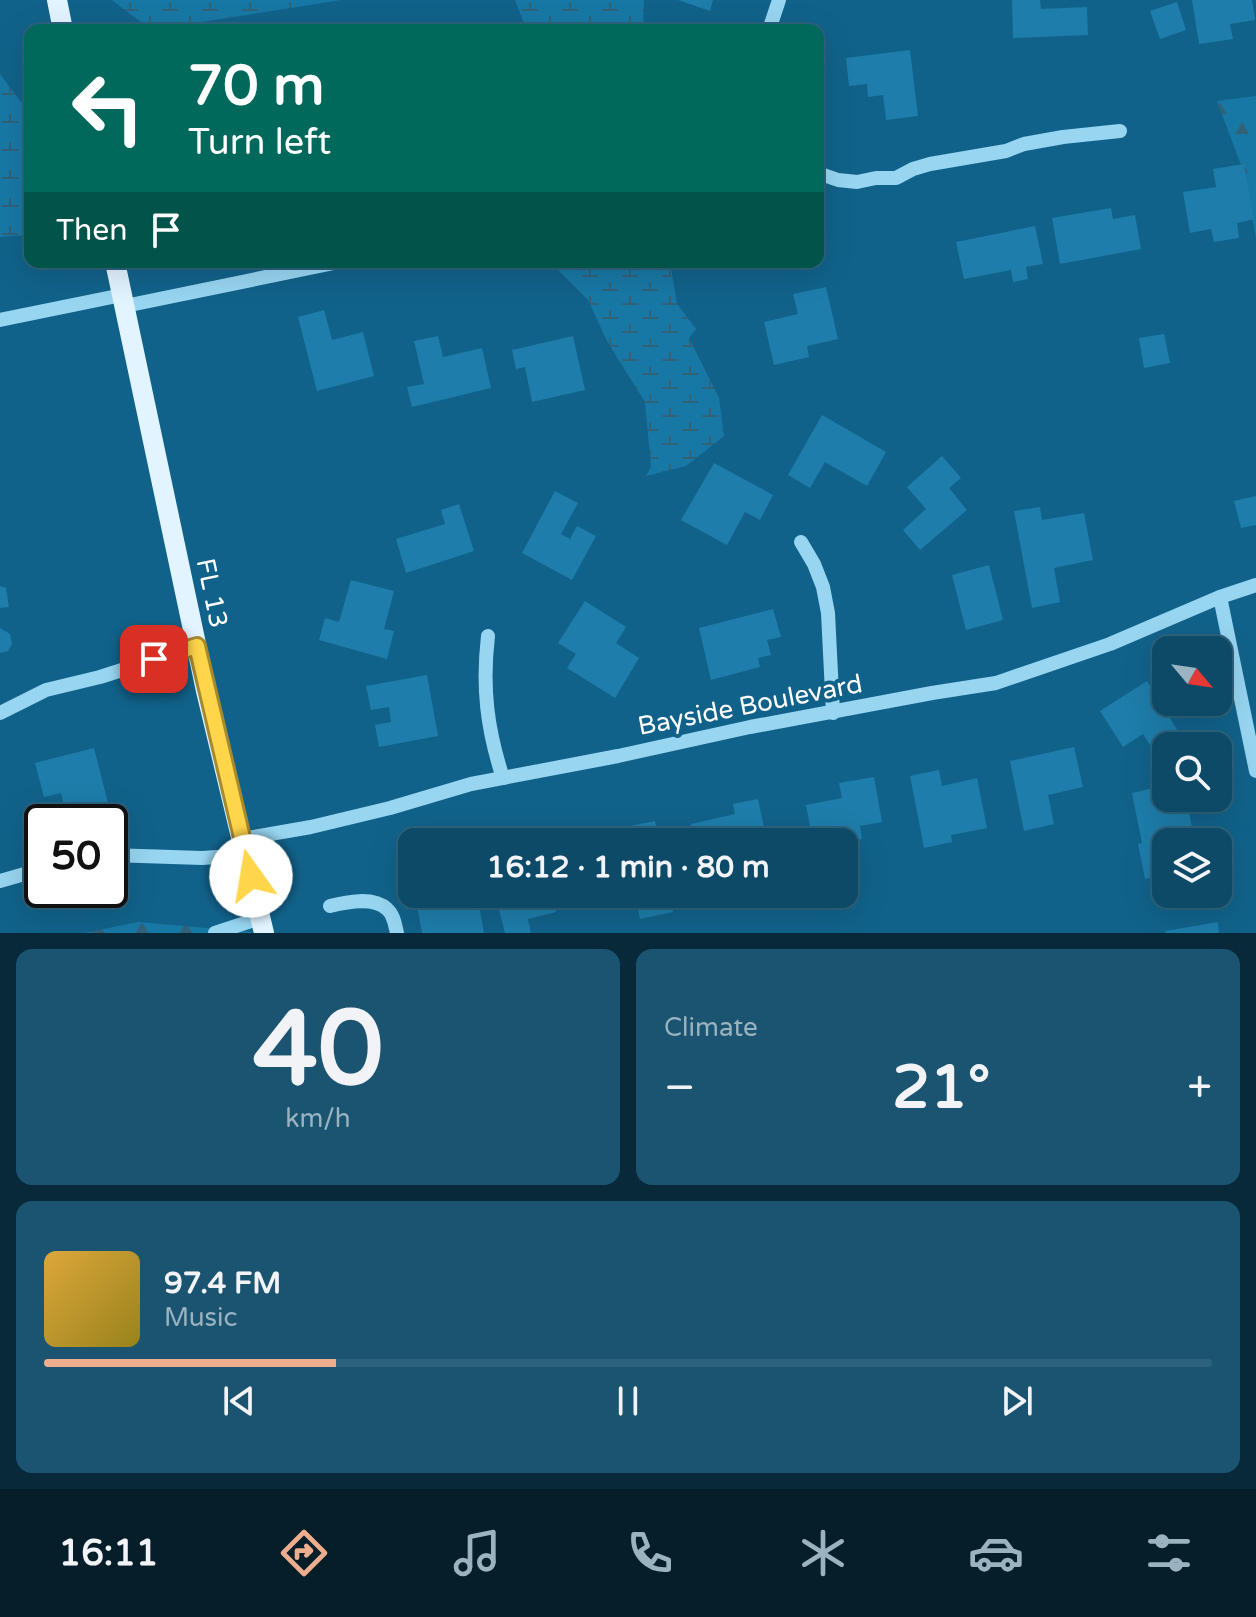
<!DOCTYPE html>
<html lang="en">
<head>
<meta charset="utf-8">
<style>
	:root { --surface:#0d4a68; --page:#1b5471; --text:#f1f3f6; --muted:#9ab3c0; --line:#2d627c; --accent:#eead8d }
	body { margin:0; font-family:"Varela Round",sans-serif; background:var(--page); color:var(--text); height:100vh; display:flex; flex-direction:column; font-size:30px; white-space:nowrap }
	* { box-sizing:border-box; margin:0 }
	p { font-size:26px; color:var(--muted) }
	.icon { flex:none; width:44px; height:44px; fill:none; stroke:currentColor; stroke-width:2; stroke-linecap:round; stroke-linejoin:round }
	.map { position:relative; height:933px; overflow:hidden }
	.details { display:flex; flex-direction:column; gap:16px; padding:16px; background:#072939; flex:1 }
	.details>* { flex:none }
	.guide { position:absolute; left:24px; top:24px; width:800px; height:244px; border-radius:16px; box-shadow:0 8px 32px #0002,0 0 0 2px var(--line); background:#00695c; color:#fff; overflow:hidden }
	.needle { width:52px; rotate:119deg }
	.fabs { position:absolute; left:1152px; top:636px; display:grid; gap:16px }
	.fabs a { display:grid; place-items:center; width:80px; height:80px; border-radius:16px; background:var(--surface); box-shadow:0 8px 32px #0002,0 0 0 2px var(--line); font-size:40px }
	.speed { position:absolute; left:24px; top:804px; display:flex; gap:16px; font-size:40px; font-weight:700; text-align:center }
	.speed>* { display:grid; place-content:center; width:104px; height:104px; border-radius:50%; background:var(--surface); box-shadow:0 8px 32px #0002,0 0 0 2px var(--line); line-height:1 }
	.speed .limit { border:4px solid #111; border-radius:12px; background:#fff; color:#111 }
	.pin { position:absolute; display:grid; place-items:center; width:68px; height:68px; color:#fff; margin:-34px; border-radius:16px; box-shadow:0 4px 12px #0006 }
	.me { position:absolute; width:88px; margin:-44px; rotate:347deg; stroke-linejoin:round; filter:drop-shadow(0 0 6px #0008) }
	.turn { display:flex; align-items:center; gap:28px; height:168px; padding:0 32px; font-size:36px }
	.turn .icon { width:104px; height:104px; stroke-width:2.5 }
	.turn b { display:block; font-size:56px; line-height:68px }
	.then { display:flex; align-items:center; height:76px; padding:0 32px; background:#0003; gap:16px; font-size:30px }
	.big { font-size:60px; font-weight:800; line-height:1.1 }
	.details .card { flex:1; display:flex; flex-direction:column; justify-content:center; gap:12px; min-width:0; padding:0 28px; border-radius:16px; background:var(--page) }
	.details .dial { align-items:center; gap:0 }
	.dial b { font-size:104px; line-height:1 }
	.song { display:flex; align-items:center; gap:24px }
	.cover { width:96px; height:96px; border-radius:12px; background:linear-gradient(135deg,hsl(40 70% 55%),hsl(50 70% 35%)) }
	.played { height:8px; border-radius:4px; background:linear-gradient(90deg,var(--accent) 25%,var(--line) 25%) }
	.keys { display:flex; justify-content:space-around; direction:ltr }
	.heat { display:flex; justify-content:space-between; align-items:center; font-size:44px; direction:ltr }
	.details .tiles { flex:1; display:grid; gap:16px; grid-template-columns:1fr 1fr }
	.card:last-child { grid-column:span 2 }
	.trip { position:absolute; left:398px; top:828px; width:460px; height:80px; border-radius:16px; background:var(--surface); box-shadow:0 8px 32px #0002,0 0 0 2px var(--line); font-weight:800; line-height:80px; text-align:center }
	.tabs { display:flex; height:128px; justify-content:space-around; align-items:center; background:#051e2a; color:var(--muted) }
	.tabs .icon { width:56px; height:56px }
	.tabs .active { color:var(--accent) }
	.tabs b { font-size:36px; color:var(--text) }
	.map>svg:first-child { display:block }
	.forest { fill:url(#forest-firs) }
	.wetland { fill:url(#wetland-marsh) }
	.building { fill:#1e7daa }
	.lines { fill:none; stroke-linecap:round; stroke-linejoin:round }
	.minor { stroke:#97d5f1; stroke-width:14 }
	.major { stroke:#e1f4ff; stroke-width:20 }
	.route-casing { stroke:#a68a30; stroke-width:20 }
	.route { stroke:#ffd54a; stroke-width:14 }
	.labels { text-anchor:middle; dominant-baseline:central; stroke-width:8; stroke-linejoin:round; paint-order:stroke }
	.street-label { font-size:26px; fill:#fff; stroke:#11628a }
</style>
</head>
<body>
<div class="map">
<svg width="1256" height="933" viewBox="0 0 1256 933">
	<defs>
		<pattern id="forest-firs" width="22" height="20" patternUnits="userSpaceOnUse" patternTransform="scale(2)"><rect width="22" height="20" fill="#1878a5"/><path d="M5 1l3.5 6h-7zM16 11l3.5 6h-7z" fill="#326278"/></pattern>
		<pattern id="wetland-marsh" width="20" height="14" patternUnits="userSpaceOnUse" patternTransform="scale(2)"><rect width="20" height="14" fill="#1878a5"/><path d="M1 5h8M5 5V1M11 12h8M15 12V8" fill="none" stroke="#326278"/></pattern>
	</defs>
	<rect width="100%" height="100%" fill="#11628a"/>
	<g class="forest">
		<polygon points="1256,96 1256,237 1241,165 1217,101"/>
		<polygon points="138,922 251,932 252,933 84,933"/>
	</g>
	<g class="wetland">
		<polygon points="112,0 341,0 151,30"/>
		<polygon points="515,0 644,0 643,30 520,30 524,23"/>
		<polygon points="0,74 30,114 30,235 0,237"/>
		<polygon points="550,262 670,262 677,304 696,329 689,338 719,398 724,436 686,466 646,476 651,467 645,402 607,341 588,300"/>
	</g>
	<g class="building">
		<polygon points="678,0 713,0 710,11"/>
		<polygon points="1012,0 1040,0 1041,9 1087,7 1088,35 1013,38"/>
		<polygon points="1192,0 1252,0 1255,20 1230,24 1233,39 1199,44"/>
		<polygon points="1177,2 1186,30 1160,39 1150,11"/>
		<polygon points="910,50 918,116 886,120 883,95 868,97 867,84 849,86 846,58"/>
		<polygon points="1244,164 1254,219 1237,223 1239,238 1214,242 1211,229 1190,233 1183,192 1216,187 1213,169"/>
		<polygon points="1111,208 1113,219 1135,215 1141,249 1060,264 1052,218"/>
		<polygon points="1035,226 1043,264 1026,267 1028,279 1013,282 1011,270 964,279 956,242"/>
		<polygon points="826,287 838,339 807,346 809,357 774,365 764,322 798,314 793,294"/>
		<polygon points="324,310 332,340 363,332 374,376 317,391 298,317"/>
		<polygon points="1164,334 1170,363 1144,368 1139,338"/>
		<polygon points="438,336 443,357 482,348 491,388 412,407 407,387 424,384 414,341"/>
		<polygon points="573,336 585,390 532,402 525,367 516,369 512,350"/>
		<polygon points="822,415 886,452 867,486 825,462 810,488 788,475"/>
		<polygon points="942,456 961,478 949,488 967,510 920,550 903,530 926,509 907,487"/>
		<polygon points="714,463 773,495 760,520 745,512 727,545 681,520"/>
		<polygon points="555,491 578,503 561,534 570,539 577,526 596,536 572,580 522,553"/>
		<polygon points="1256,496 1256,525 1241,528 1234,501"/>
		<polygon points="459,504 474,551 406,573 396,539 445,524 441,510"/>
		<polygon points="1040,507 1042,520 1084,513 1093,560 1054,568 1060,602 1032,608 1014,511"/>
		<polygon points="989,565 1003,620 966,630 952,575"/>
		<polygon points="351,580 394,591 384,629 394,631 387,659 319,640 325,618 339,622"/>
		<polygon points="0,586 6,588 9,607 0,608"/>
		<polygon points="585,601 626,627 616,643 639,658 615,698 567,668 576,654 558,643"/>
		<polygon points="773,609 781,637 767,640 771,655 758,658 760,667 711,680 699,628"/>
		<polygon points="0,628 10,634 12,644 8,651 0,653"/>
		<polygon points="427,675 438,736 379,747 375,725 391,722 389,707 371,710 366,686"/>
		<polygon points="1147,681 1181,736 1155,753 1143,734 1123,747 1100,711"/>
		<polygon points="1074,747 1083,787 1048,795 1054,824 1024,831 1010,761"/>
		<polygon points="94,748 108,803 94,806 98,822 68,822 61,793 44,797 35,763"/>
		<polygon points="939,770 942,786 977,778 987,828 951,835 952,842 924,848 910,776"/>
		<polygon points="874,777 882,822 860,826 862,839 844,842 813,842 806,805 842,798 839,783"/>
		<polygon points="1166,785 1166,798 1186,798 1195,842 1166,842 1166,874 1145,879 1138,844 1142,843 1132,793"/>
		<polygon points="758,799 767,842 695,842 691,824 735,814 733,804"/>
		<polygon points="655,821 659,842 633,842 630,826"/>
		<polygon points="845,852 851,882 844,883 844,853"/>
		<polygon points="415,894 477,894 484,933 422,933"/>
		<polygon points="495,894 566,894 566,895 553,898 556,912 528,919 531,933 505,933"/>
		<polygon points="635,894 669,894 673,912 640,919"/>
		<polygon points="1218,922 1219,933 1166,933 1165,931"/>
	</g>
	<g class="lines">
		<g class="minor">
			<polyline points="769,30 779,0"/>
			<polyline points="818,173 838,180 857,182 876,178 896,178 913,169 930,164 1006,151 1024,144 1063,137 1120,131"/>
			<polyline points="125,306 339,262"/>
			<polyline points="0,320 122,295"/>
			<polyline points="801,542 814,564 823,587 828,613 833,713"/>
			<polyline points="1220,597 1256,771"/>
			<path d="M488,636C482,687 487,729 503,778"/>
			<polyline points="0,713 46,690 100,677 197,646"/>
			<polyline points="242,839 311,827 390,808 471,784 618,756 750,727 932,693 996,683 1110,644 1220,597 1256,585"/>
			<polyline points="110,855 202,858 246,855"/>
			<polyline points="0,881 42,869"/>
			<path d="M330,906C346,902 373,896 387,909C394,915 395,925 397,933"/>
			<polyline points="215,933 260,918"/>
		</g>
		<g class="major">
			<polyline points="57,0 63,30"/>
			<polyline points="115,262 206,691 264,933"/>
		</g>
	</g>
	<g class="lines">
		<defs>
			<polyline id="route" points="154,659 197,646 251,876"/>
		</defs>
		<use href="#route" class="route-casing"/>
		<use href="#route" class="route"/>
	</g>
	<g class="labels">
		<g class="street-label">
			<text transform="translate(212 593) rotate(78)">FL 13</text>
			<text transform="translate(750 705) rotate(-11)">Bayside Boulevard</text>
		</g>
	</g>
</svg>
<div class="fabs">
<a><svg class="needle" viewBox="-14 -14 28 28"><path d="M0-13l5 13h-10z" fill="#e53935"/><path d="M0 13l5-13h-10z" fill="#9ab3c0"/></svg></a>
<a><svg class="icon" aria-label="search" viewBox="0 0 24 24"><circle cx="10" cy="10" r="6"/><path d="M15 15l6 6"/></svg></a>
<a><svg class="icon" aria-label="layers" viewBox="0 0 24 24"><path d="M12 4l9 5-9 5-9-5zM3 14l9 5 9-5"/></svg></a>
</div>
<div class="speed"><div class="limit">50</div></div>
<div class="pin" style="left:154px;top:659px;background:#d93025"><svg class="icon" aria-label="arrive" viewBox="0 0 24 24"><path d="M6 21V4h12l-3 4 3 4H6"/></svg></div>
<svg class="me" style="left:251px;top:876px" viewBox="-20 -20 40 40"><circle r="19" fill="#fff"/><path d="M0-13L10 11 0 6-10 11z" fill="#ffd54a"/></svg>
<div class="trip">16:12 · 1 min · 80 m</div>
<div class="guide">
<div class="turn"><svg class="icon" aria-label="left" viewBox="0 0 24 24"><path d="M17 20v-9H6M10 6l-5 5 5 5"/></svg><div><b>70 m</b>Turn left</div></div>
<div class="then">Then<svg class="icon" aria-label="arrive" viewBox="0 0 24 24"><path d="M6 21V4h12l-3 4 3 4H6"/></svg></div>
</div>
</div>
<section class="details">
<div class="tiles">
<div class="card dial"><b>40</b><p>km/h</p></div>
<div class="card"><p>Climate</p>
<div class="heat"><a>−</a><b class="big">21°</b><a>+</a></div>
</div>
<div class="card">
<div class="song"><i class="cover"></i><div><b>97.4 FM</b><p>Music</p></div></div>
<div class="played"></div>
<div class="keys"><svg class="icon" aria-label="previous" viewBox="0 0 24 24"><path d="M18 5L8 12l10 7zM5 5v14"/></svg><svg class="icon" aria-label="pause" viewBox="0 0 24 24"><path d="M8 5v14M16 5v14"/></svg><svg class="icon" aria-label="next" viewBox="0 0 24 24"><path d="M6 5l10 7-10 7zM19 5v14"/></svg></div>
</div>
</div>
</section>
<nav class="tabs">
<b>16:11</b>
<svg class="icon active" aria-label="directions" viewBox="0 0 24 24"><path d="M12 3l9 9-9 9-9-9zM9 14v-3h6M13 9l2 2-2 2"/></svg>
<svg class="icon" aria-label="music" viewBox="0 0 24 24"><path d="M9 18V5l10-2v13"/><circle cx="6" cy="18" r="3"/><circle cx="16" cy="16" r="3"/></svg>
<svg class="icon" aria-label="phone" viewBox="0 0 24 24"><path d="M5 4h4l2 5-3 2q2 4 5 5l2-3 5 2v4C11 20 4 13 5 4z"/></svg>
<svg class="icon" aria-label="climate" viewBox="0 0 24 24"><path d="M12 3v18M4 7l16 10M4 17L20 7"/></svg>
<svg class="icon" aria-label="car" viewBox="0 0 24 24"><path d="M5 17H2v-5l4-1 3-4h7l3 4 3 1v5h-3M9 17h6M6 11h13"/><circle cx="7" cy="17" r="2"/><circle cx="17" cy="17" r="2"/></svg>
<svg class="icon" aria-label="filters" viewBox="0 0 24 24"><path d="M4 7h16M4 17h16"/><circle cx="9" cy="7" r="2"/><circle cx="15" cy="17" r="2"/></svg>
</nav>
</body>
</html>
